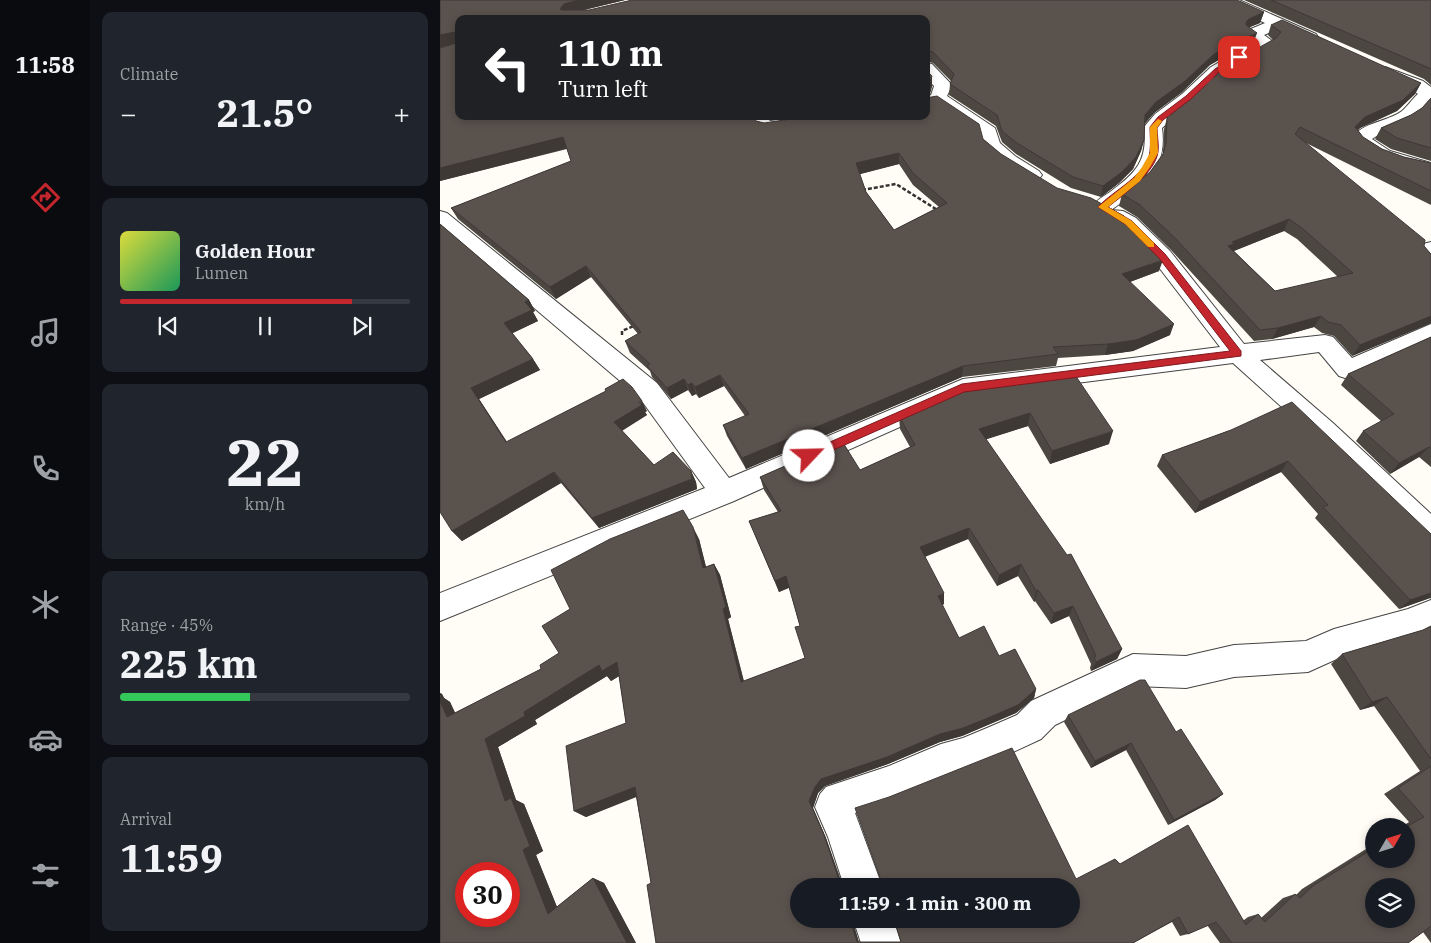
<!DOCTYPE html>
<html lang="en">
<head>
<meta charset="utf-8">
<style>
	:root { --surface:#171b24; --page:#20242c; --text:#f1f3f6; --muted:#9ea1a6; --line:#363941; --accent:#c4262e }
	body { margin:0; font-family:"IBM Plex Serif",serif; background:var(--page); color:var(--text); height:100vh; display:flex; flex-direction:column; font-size:19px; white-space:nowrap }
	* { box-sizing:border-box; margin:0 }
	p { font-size:16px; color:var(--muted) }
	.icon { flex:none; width:28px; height:28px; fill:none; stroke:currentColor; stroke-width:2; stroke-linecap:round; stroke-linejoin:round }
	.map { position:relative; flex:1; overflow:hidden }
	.drawer { display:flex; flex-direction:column; gap:12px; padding:12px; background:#0d0f14; width:350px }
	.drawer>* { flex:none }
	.guide { position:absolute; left:15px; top:15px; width:475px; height:105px; border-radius:10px; box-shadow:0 2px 8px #0003; background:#202124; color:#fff; overflow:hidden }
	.needle { width:32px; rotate:51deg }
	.tools { position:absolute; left:925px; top:818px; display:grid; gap:10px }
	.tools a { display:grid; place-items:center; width:50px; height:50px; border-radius:50%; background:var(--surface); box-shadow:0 2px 8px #0003; font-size:25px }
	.speed { position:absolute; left:15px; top:862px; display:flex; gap:10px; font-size:25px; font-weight:700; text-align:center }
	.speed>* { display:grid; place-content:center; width:65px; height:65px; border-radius:50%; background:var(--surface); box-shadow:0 2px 8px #0003; line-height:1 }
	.speed .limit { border:8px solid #d22; background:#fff; color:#111 }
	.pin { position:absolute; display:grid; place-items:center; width:42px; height:42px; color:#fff; margin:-21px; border-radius:10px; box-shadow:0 2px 8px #0006 }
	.me { position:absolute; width:55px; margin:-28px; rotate:66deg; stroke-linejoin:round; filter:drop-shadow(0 0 4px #0008) }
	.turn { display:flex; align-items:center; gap:18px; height:105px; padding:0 20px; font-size:22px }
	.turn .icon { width:65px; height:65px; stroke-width:2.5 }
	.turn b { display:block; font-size:35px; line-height:42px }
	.big { font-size:38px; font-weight:700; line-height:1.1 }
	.drawer .card { flex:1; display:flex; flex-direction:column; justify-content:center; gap:8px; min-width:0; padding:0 18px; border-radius:10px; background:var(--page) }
	.drawer .dial { align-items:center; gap:0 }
	.dial b { font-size:65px; line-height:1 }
	.song { display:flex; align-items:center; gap:15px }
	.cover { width:60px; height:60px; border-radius:8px; background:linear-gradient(135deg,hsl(60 70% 55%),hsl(150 70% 35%)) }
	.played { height:5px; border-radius:2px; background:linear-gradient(90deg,var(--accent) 80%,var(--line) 80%) }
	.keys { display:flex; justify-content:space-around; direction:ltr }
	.heat { display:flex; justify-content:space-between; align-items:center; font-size:28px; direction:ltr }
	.charge { height:8px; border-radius:4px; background:linear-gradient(90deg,#34c759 45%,var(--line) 0) }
	.trip { position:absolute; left:350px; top:878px; width:290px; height:50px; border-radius:25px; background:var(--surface); box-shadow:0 2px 8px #0003; font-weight:700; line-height:50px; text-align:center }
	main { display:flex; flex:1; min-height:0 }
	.tab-bar { display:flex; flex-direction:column; width:90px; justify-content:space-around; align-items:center; background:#090b0e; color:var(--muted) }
	.tab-bar .icon { width:35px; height:35px }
	.tab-bar .on { color:var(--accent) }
	.tab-bar b { font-size:22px; color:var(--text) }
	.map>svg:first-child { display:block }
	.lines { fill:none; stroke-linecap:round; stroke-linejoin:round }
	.street-casing { stroke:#444; stroke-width:2 }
	.path { stroke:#333; stroke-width:2.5; stroke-dasharray:4 2; stroke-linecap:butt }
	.street { fill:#fff; fill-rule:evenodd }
	.wall { fill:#4d4742; fill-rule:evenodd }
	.shaded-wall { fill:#3f3936 }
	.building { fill:#5a524d; stroke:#3f3936; fill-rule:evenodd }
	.route { fill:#c4262e; stroke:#7f191e }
	.slow { fill:#f59e0b }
</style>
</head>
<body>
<main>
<nav class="tab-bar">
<b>11:58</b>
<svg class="icon on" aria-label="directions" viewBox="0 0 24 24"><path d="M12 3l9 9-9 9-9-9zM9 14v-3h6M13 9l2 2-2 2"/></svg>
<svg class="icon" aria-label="music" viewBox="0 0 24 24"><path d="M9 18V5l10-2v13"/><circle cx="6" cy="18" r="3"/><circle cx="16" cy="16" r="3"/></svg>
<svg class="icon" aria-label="phone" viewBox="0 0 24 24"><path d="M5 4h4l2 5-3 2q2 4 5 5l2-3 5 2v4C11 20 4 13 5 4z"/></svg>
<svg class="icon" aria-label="climate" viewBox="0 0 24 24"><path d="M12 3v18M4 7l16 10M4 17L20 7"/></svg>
<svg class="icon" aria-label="car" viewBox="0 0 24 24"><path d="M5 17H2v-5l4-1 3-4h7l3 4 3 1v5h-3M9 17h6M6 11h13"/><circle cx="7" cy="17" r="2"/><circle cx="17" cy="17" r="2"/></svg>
<svg class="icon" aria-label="filters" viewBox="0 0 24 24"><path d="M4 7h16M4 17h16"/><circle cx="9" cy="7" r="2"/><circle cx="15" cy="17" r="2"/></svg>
</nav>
<section class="drawer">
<div class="card"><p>Climate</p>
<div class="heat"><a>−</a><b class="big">21.5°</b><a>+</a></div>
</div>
<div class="card">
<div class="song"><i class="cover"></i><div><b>Golden Hour</b><p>Lumen</p></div></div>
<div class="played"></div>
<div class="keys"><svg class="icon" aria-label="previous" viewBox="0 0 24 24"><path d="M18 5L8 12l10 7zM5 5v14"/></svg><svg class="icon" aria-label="pause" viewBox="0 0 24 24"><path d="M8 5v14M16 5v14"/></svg><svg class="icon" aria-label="next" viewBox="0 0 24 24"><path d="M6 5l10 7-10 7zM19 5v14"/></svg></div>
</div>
<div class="card dial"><b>22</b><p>km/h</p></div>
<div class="card"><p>Range · 45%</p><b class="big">225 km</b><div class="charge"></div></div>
<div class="card"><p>Arrival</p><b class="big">11:59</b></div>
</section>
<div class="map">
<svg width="991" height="943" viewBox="0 0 991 943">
	<rect width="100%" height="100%" fill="#fffdf5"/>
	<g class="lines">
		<defs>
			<g id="street">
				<path d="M780,0H799L876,34L878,37L876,40L870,42L838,29L824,35L835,43L831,49L805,60L783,75L722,128C728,170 702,188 671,210L683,211L696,218L730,251L804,344L885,335L893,337L912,358L991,324V342L966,355L908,379L899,376L879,352L820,360L893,423L991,514V546L981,542L875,437L793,363L527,397L294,501L0,621V593L265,488L199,397L0,228V211L7,213L217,383L289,478L523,379L780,347L714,261L682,226L669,219L666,215L668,212L662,213L655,211L652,207C656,200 663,197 670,192C696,173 708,161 704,127L715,114L742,94L771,67L793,54L817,44L804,34L806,31L825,23L782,3Z"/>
				<path d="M486,63L492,64L512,85L507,96L555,128L560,143L575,156L599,171L602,175L599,179C595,180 592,181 587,180C576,176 548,156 542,146C541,143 541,138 540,134L497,105L486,108V97L491,95L494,86L486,78Z"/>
				<path d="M945,67L983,81L991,87V100C982,108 978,117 969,122C957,129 943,131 932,139L950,151L991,163V175C963,168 929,163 912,138C923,122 947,122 962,111C967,107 972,99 978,94L971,89L939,76L937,72L939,68Z"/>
				<polygon points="307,116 326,116 330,121 365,116 415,116 412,120 406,121 326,132 320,131"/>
				<polygon points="991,242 991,265 983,263 978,256 983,244"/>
				<polygon points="991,600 991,629 969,638 899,658 868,672 794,677 746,688 695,686 615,725 601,739 571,753 450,802 415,813 442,886 404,886 388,837 375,807 380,794 386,787 449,766 501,744 523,738 547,728 577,715 591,701 693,654 746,656 794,645 866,641 894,629 968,609"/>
				<polygon points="413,919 453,919 461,943 421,943"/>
			</g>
		</defs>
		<use href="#street" class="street-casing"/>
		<g class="path">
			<polyline points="422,190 456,184 499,211"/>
			<polyline points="182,335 182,331 196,325"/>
		</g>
		<use href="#street" class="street"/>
	</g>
	<g class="wall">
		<path d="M0,0H185L143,10L824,12L820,23L810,27L813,44L792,52L770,65L741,93L714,113L705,123L704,140L701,151L693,169L679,183L661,197L631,188L576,154L562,142L556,126L509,95L510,84L511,81L493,63L486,61V19H19L316,121L324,123L543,139L561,154L719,271L690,282L730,335L693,351L665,355L618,358L616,366L522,377L306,469L287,436L283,425L305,416L284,386L259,398L256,394L252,396L248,390L231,399L212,377L210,371L190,353L185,341L198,334L151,277L116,299L18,219L11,208L131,161L127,149L0,181ZM459,164L473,185L499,207L454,230L426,192L419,174Z"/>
		<polygon points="804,0 991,0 991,85 984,79"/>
		<path d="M831,25L981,83L975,94L957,111L920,128L918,130L923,137L942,149L964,157L991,163V205L866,143L984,246L990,253L991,254V323L912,356L894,336L882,333L874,327L832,339L814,341L731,250L697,217L679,206L682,194L710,172L723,154V152L724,129L727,118L833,40L828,35ZM844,231L857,239L898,277L835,291L794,251Z"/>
		<polygon points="991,98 991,161 951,149 935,139 941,128 971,115 982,108"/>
		<polygon points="0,224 89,300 95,311 93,312 98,321 72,333 93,359 100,370 39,399 67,442 166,391 165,389 207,411 205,412 207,415 182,431 214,465 251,471 256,482 257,489 159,528 121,483 22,541 12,531"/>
		<polygon points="991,337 991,467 979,457 950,474 916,441 923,431 941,421 901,385 908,374"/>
		<path d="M528,386L669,444L610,464L588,426L546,439L682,649L677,659L651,671L650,668L651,664L629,616L611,624L595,601L594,602L578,576L557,586L528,539L485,557L504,604L502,605L519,638L559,656L596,689L594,698L576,713L522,736L500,742L448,764L385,786L378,793L373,808L386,838L402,883L636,879L680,864L804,920L808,917L818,914L821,918L843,898L855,894L856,895L862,889L934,844V859H966V826H963L969,822L944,794L980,771L934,706L920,710L891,664L902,654L983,630L991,626V943L983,932L968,943H780L767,925L748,934L740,936L732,922L693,943H216L211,883L196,796L146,817L134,811L186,723L179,676L171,681L167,676L95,720L97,724L58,747L76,800L84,804L103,851L96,855L117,907L153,878L164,883L196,943H0V693L2,694L4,698L10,702L15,713L101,669L119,653L259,539L266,567L274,564L280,575L291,617L288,619L304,681L365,658L360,626L349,588L339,592L309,521L338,512L324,490L320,477L420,470L470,447L460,429L459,416ZM631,886L461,942H419L412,919H359Z"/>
		<polygon points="791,430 991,534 991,599 990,598 959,609 875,518 878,514 841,472 755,513 717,466 722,455"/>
		<polygon points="628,715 736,732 783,794 775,800 728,825 686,750 651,768 624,722"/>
	</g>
	<g class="shaded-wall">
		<polygon points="139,0 185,0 128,14 120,9 124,4"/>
		<polygon points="824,12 820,23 805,29 806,22 809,19"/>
		<polygon points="15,32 19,43 0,47 0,35"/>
		<polygon points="817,33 813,44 792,52 770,65 741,93 714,113 703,126 705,115 716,102 773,55 795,42"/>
		<polygon points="492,76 492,87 490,94 486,96 486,85"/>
		<polygon points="981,83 975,94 957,111 920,128 910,138 915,127 925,117"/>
		<polygon points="330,116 350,116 331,119"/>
		<polygon points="123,137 128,148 0,181 0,168"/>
		<polygon points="704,140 701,151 693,169 679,183 661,197 663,186"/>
		<polygon points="459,153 459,164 417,175 416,163"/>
		<polygon points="849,219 844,231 791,252 788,246 792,242"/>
		<polygon points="723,260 719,271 679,286 682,274"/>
		<polygon points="146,266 151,277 116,299 110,287"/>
		<polygon points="89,300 95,311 93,312 98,321 71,334 64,323 85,302"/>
		<polygon points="881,316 874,327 832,339 838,328"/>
		<polygon points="991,316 991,323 912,356 920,345"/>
		<polygon points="734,324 730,335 693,351 665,355 668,344"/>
		<polygon points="93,359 100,370 39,399 74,453 66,442 31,388"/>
		<polygon points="523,366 522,377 306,469 302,458"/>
		<polygon points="280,375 284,386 259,398 255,387"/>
		<polygon points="244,379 248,390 231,399 227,388"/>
		<polygon points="252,383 256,394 252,396 248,385"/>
		<polygon points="202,401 207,411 205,412 207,415 179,432 174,422"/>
		<polygon points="590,413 588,426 538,442 539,429"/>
		<polygon points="673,431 669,444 610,464 612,451"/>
		<polygon points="989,447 979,457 950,474 959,463"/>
		<polygon points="848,461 841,472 755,513 760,502"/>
		<polygon points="251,471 256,482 257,489 159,528 152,518"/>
		<polygon points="114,472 121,483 22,541 12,531"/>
		<polygon points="253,527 259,539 269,579 263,568"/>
		<polygon points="529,528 528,539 481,558 480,547"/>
		<polygon points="274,564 280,575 291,617 288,619 306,691 301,682 283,609"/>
		<polygon points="581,564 578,576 557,586 559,575"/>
		<polygon points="346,576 350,587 339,592 335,581"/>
		<polygon points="598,590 595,601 594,602 596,591"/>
		<polygon points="504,593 504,604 498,607 498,596"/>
		<polygon points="991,593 990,598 959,609 970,600"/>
		<polygon points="633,606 629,616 611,624 614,613"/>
		<polygon points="682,649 677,659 651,671 656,662"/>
		<polygon points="177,662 186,672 171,681 167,676 95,720 97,724 58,747 76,800 84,804 103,851 96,855 121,917 108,914 65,801 45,739 84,712 159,665"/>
		<polygon points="596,689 594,698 576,713 522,736 500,742 448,764 385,786 378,793 373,808 386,838 402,886 400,883 369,801 375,787 381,779"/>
		<polygon points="0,693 2,694 4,698 10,702 21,725 7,717 0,701"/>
		<polygon points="947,697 934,706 920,710 932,702"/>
		<polygon points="691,743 686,750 651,768 655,761"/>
		<polygon points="195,787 204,794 146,817 134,811"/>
		<polygon points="783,794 775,800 728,825 734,820"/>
		<polygon points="153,878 164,883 196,943 187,943"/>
		<polygon points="410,919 412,919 419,943 417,942"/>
	</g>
	<g class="building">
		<path d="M0,0H139L124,4L120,9L122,10H149L192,0H797L824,12L809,19L806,22V25L817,33L795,42L773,55L744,82L716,102L705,115L704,140L696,157L682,172L663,186L633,177L577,143L562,131L557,115L510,84L514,74L493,52L486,50V19H19V116H312L316,121L324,123L371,116H486V98L497,96L539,124L543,139L561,154L617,188L651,198L684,216L716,251L723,260L682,274L734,324L696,340L668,344L613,347L618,354L523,366L302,458L283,425L309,414L280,375L255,387L252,383L248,385L244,379L227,388L207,366L210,364L185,341L201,332L146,266L110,287L11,208L131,161L123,137L0,168V48L16,43L15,32L0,35ZM459,153L473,173L507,203L454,230L426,192L416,163Z"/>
		<polygon points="831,0 991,0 991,69 989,68"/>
		<path d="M842,20L981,83L963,100L925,117L915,127L923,137L942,149L964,157L991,163V191L860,127L855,134L985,240L984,246L990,253L991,254V316L920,345L901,325L888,322L881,316L838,328L820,330L735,238L700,205L682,194L710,172L723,154L726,143L727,118L763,88L788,65L836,38L841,32L831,25ZM849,219L862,228L913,273L835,291L788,246L794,244L792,242Z"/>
		<polygon points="486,70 492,76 489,83 486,85"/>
		<polygon points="991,98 991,148 957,138 941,128 971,115 982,108"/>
		<polygon points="0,224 89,300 85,302 92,310 64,323 93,359 31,388 66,442 166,391 165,389 183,379 192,387 202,401 199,402 202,405 174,422 214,465 233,452 251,471 252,479 152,518 114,472 12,531 0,512"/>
		<polygon points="991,337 991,449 989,447 959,463 923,431 954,414 908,374"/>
		<path d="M633,372L673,431L612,451L590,413L539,429L627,555L631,554L682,649L656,662L654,658L656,656L633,606L614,613L598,590L596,591L581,564L559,575L529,528L480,547L504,593L498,596L519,638L544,626L559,656L575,649L596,689L578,705L548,718L523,728L500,734L447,757L381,779L375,787L369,801L383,832L400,883H442L415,808L449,797L572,748L636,879L675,859L680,864L748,825L806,925L818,914L825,922L855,894L860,898L874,885L934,848V859H966V827L984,817L958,788L991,766V926L968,943H792L776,922L748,934L739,917L693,943H216L207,885L211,883L195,787L134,811L126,746L186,723L177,662L162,671L159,665L84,712L85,716L45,739L65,801L71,798L90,846L83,850L108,914L153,878L187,943H0V701L7,717L101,669L100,665L119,653L102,626L130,609L111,570L170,539L243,510L253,527L263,568L274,564L286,607L283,609L301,682L365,658L355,627L360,626L346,576L335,581L309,521L341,511L320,477L402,441L420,470L475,445L459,416L528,386ZM26,874H69V916H26ZM359,886H631V919H454L461,942H417L410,919H359ZM934,886H966V919H934Z"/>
		<polygon points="852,402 991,534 991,593 970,600 883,507 888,505 848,461 760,502 722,455 791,430"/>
		<polygon points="991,626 991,759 947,697 932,702 902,654 983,630"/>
		<polygon points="700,680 705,680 736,732 741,729 783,794 734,820 691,743 655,761 628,715"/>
	</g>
	<path class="route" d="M796,56L802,57L779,72L751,99L723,120L717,128C717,135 719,144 718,152C715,173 684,194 668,207L692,221L725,254L801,351V356L524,392L373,459H365L363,456L365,453L522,384L790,351L719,258L685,224L658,207C672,191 708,175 710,151C711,143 710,135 710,127L718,117L746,96L775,69Z"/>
	<polygon class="slow" points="718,119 722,121 717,128 718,153 710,167 700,181 668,207 692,221 714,243 714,247 708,247 685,224 658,207 694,178 702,167 710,153 710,127"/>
</svg>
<div class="tools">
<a><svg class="needle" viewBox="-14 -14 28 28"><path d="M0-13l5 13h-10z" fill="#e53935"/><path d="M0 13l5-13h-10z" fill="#9ea1a6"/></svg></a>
<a><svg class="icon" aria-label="layers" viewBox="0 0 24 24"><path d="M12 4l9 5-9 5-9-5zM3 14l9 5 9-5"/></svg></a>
</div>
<div class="speed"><div class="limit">30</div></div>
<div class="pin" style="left:799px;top:57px;background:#d93025"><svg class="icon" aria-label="arrive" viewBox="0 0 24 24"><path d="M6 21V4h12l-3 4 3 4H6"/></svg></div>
<svg class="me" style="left:369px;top:456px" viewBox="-20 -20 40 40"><circle r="19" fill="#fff"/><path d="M0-13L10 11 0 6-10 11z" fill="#c4262e"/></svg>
<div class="trip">11:59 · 1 min · 300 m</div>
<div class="guide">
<div class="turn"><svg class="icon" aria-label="left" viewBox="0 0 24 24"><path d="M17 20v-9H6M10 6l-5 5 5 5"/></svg><div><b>110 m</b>Turn left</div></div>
</div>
</div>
</main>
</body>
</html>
